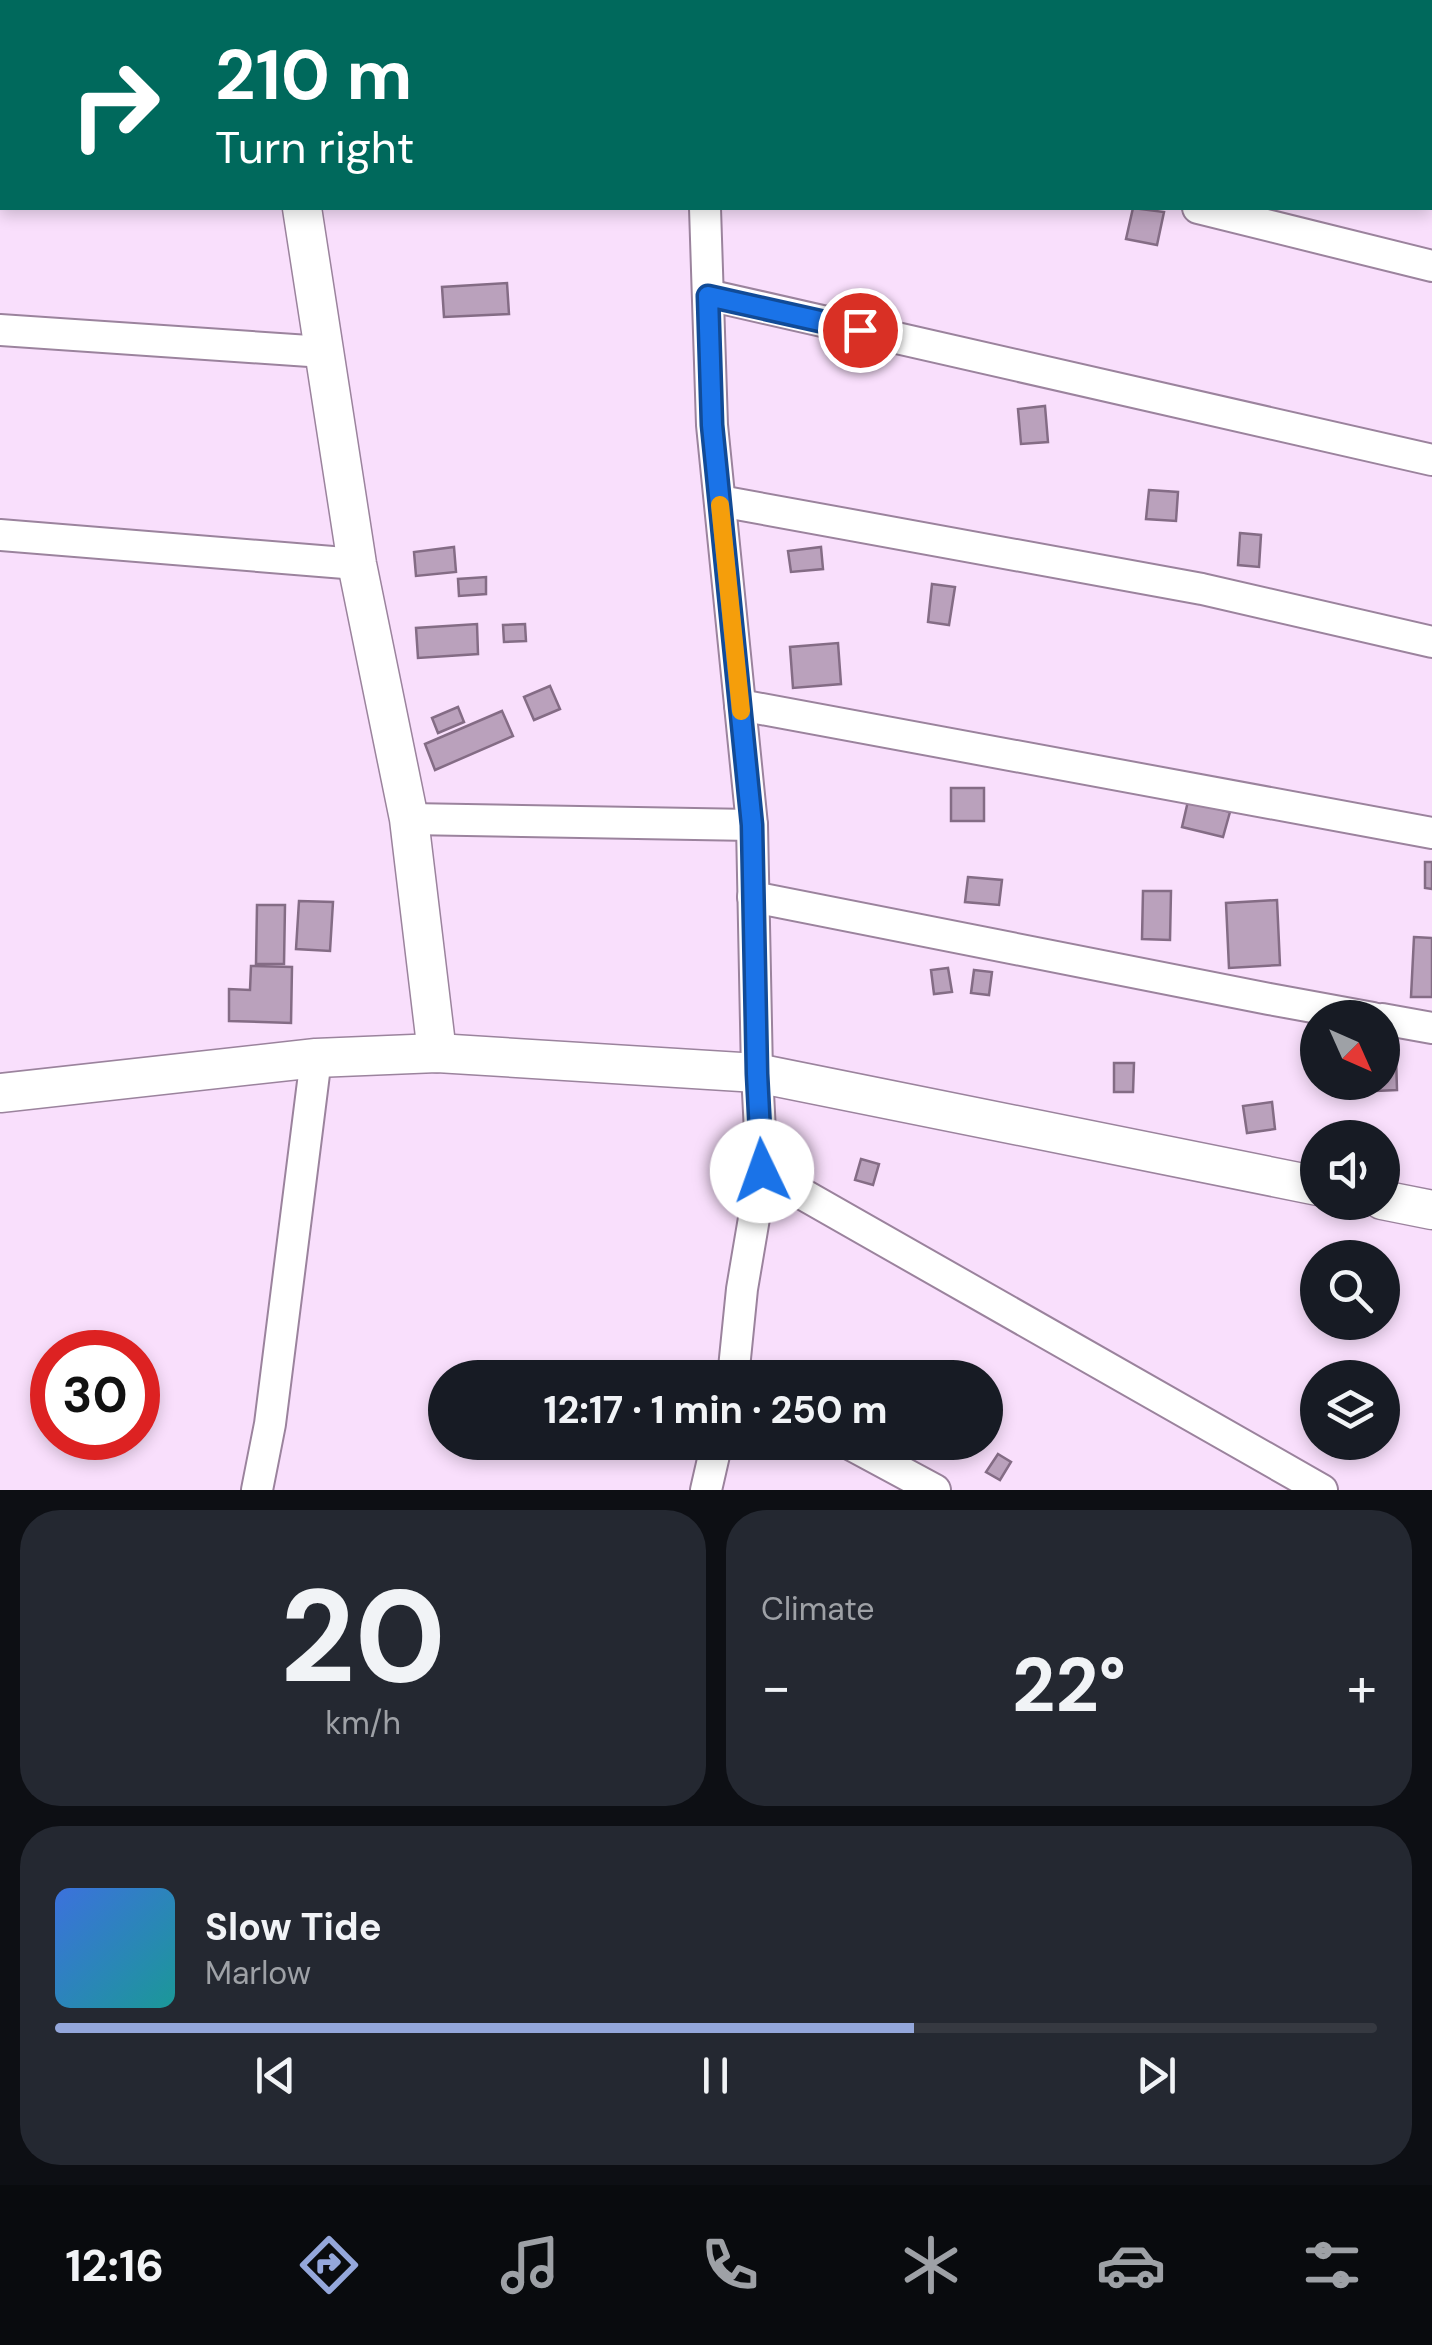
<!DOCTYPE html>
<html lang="en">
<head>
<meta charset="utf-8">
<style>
	:root { --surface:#171b24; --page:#242831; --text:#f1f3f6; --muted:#9ea1a6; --line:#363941; --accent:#94a7db }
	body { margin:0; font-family:"DM Sans",sans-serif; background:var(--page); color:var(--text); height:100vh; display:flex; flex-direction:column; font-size:38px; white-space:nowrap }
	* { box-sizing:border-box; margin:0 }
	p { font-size:32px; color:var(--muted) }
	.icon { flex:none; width:55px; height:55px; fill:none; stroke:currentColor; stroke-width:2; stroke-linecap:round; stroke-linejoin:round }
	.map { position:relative; height:1490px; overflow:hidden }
	.panel { display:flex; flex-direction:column; gap:20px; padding:20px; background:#0d0f14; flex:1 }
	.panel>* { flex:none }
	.top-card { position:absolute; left:0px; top:0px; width:1432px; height:210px; box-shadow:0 5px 15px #0003; background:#00695c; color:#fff; overflow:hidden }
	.needle { width:65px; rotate:135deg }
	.fabs { position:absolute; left:1300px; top:1000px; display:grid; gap:20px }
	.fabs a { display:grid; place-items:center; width:100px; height:100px; border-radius:50%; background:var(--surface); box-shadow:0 5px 15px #0003; font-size:50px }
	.speed { position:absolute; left:30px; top:1330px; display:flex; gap:20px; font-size:50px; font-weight:700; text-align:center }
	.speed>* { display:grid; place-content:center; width:130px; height:130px; border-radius:50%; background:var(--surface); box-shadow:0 5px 15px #0003; line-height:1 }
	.speed .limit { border:15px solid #d22; background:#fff; color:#111 }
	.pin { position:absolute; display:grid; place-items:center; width:85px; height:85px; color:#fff; margin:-42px; border:5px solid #fff; border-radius:50%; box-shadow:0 2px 10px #0007 }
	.me { position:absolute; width:110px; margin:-55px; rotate:357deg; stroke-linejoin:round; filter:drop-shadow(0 0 8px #0008) }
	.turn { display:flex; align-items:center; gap:35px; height:210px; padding:0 50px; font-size:45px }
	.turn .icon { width:130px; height:130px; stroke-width:2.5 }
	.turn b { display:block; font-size:70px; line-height:85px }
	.big { font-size:75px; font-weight:700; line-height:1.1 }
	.panel .card { flex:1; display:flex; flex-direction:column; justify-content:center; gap:15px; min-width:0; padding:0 35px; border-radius:40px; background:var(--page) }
	.panel .dial { align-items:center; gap:0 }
	.dial b { font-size:130px; line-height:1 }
	.song { display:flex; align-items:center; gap:30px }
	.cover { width:120px; height:120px; border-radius:15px; background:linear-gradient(135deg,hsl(220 70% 55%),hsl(180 70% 35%)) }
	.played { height:10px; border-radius:5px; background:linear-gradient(90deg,var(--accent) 65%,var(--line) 65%) }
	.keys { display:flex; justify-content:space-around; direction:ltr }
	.heat { display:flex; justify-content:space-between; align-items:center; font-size:55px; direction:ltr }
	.panel .tiles { flex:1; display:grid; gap:20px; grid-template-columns:1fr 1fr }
	.card:last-child { grid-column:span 2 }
	.trip { position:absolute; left:428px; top:1360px; width:575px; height:100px; border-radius:50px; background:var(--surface); box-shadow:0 5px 15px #0003; font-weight:700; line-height:100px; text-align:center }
	.dock { display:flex; height:160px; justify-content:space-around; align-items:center; background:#090b0e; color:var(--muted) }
	.dock .icon { width:70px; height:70px }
	.dock .selected { color:var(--accent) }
	.dock b { font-size:45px; color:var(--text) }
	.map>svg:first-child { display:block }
	.building { fill:#baa1bc; stroke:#846c85; stroke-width:2.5 }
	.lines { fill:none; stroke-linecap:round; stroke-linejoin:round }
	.minor-casing { stroke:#9b839d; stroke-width:34 }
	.tertiary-casing { stroke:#9b839d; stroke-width:41 }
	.minor { stroke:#fff; stroke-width:30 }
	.tertiary { stroke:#fff; stroke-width:38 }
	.route-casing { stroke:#114b97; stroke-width:25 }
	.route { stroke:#1a73e8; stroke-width:18 }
	.slow { stroke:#f59e0b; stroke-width:18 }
</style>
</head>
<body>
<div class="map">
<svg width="1432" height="1490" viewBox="0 0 1432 1490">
	<rect width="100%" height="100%" fill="#f9dffc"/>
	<g class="building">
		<rect x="381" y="0" width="67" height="2"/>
		<polygon points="1133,208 1164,212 1157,245 1126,239"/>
		<polygon points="507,283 509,314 444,317 442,287"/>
		<polygon points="1045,406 1048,442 1021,444 1018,409"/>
		<polygon points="1149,490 1178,492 1176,521 1146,519"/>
		<polygon points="1240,533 1261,535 1259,567 1238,565"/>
		<polygon points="454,547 456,572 416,576 414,552"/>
		<polygon points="821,547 823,569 791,572 788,551"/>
		<polygon points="486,577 486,594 459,596 458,579"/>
		<polygon points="932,584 955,587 949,625 928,622"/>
		<polygon points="477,624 478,654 418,658 416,628"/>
		<polygon points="525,624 526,641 504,642 503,625"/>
		<polygon points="838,643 841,684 793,688 790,647"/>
		<polygon points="550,686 560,709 534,720 524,697"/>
		<polygon points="458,707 464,722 438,733 432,718"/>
		<polygon points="502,711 513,736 435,770 425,744"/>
		<rect x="951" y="788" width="33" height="33"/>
		<polygon points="1188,801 1230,812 1223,837 1182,827"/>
		<polygon points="1425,862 1432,862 1432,889 1425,888"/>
		<polygon points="968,877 1002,880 999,905 965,902"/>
		<polygon points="1143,891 1171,891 1170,940 1142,939"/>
		<polygon points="1277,900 1280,965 1229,968 1226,903"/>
		<polygon points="299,901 333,902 330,951 296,949"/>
		<polygon points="257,905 285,905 284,964 256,964"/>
		<polygon points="1414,937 1432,938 1432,997 1411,997"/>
		<polygon points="251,966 292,967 291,1023 229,1021 229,989 250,990"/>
		<polygon points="948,968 952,992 934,994 931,970"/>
		<polygon points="974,970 992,972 989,995 971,993"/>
		<polygon points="1396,1056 1397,1090 1376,1091 1376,1082 1382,1082 1382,1057"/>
		<polygon points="1114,1063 1134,1063 1133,1092 1114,1092"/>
		<polygon points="1272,1102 1275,1129 1247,1133 1243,1106"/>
		<polygon points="861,1159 879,1164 873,1185 855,1180"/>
		<polygon points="998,1454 1011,1462 1000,1480 986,1472"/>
	</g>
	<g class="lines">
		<defs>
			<g id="minor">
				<polyline points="700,2 700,0"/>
				<polyline points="0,116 2,116"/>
				<polyline points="705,208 712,425 752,825 757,1073 762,1171 742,1289 733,1378"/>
				<polyline points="1198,208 1432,266"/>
				<polyline points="708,295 1432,460"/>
				<polyline points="0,330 324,352"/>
				<polyline points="720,501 1202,589 1432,642"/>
				<polyline points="0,535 357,564"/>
				<polyline points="740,705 1432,833"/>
				<polyline points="409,819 752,825"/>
				<polyline points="753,897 1269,999 1373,1018"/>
				<polyline points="1382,1019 1432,1028"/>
				<polyline points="762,1171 1322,1490"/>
				<polyline points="846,1442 935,1490"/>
				<polyline points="257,1490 270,1424 316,1058"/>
				<polyline points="706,1490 717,1442"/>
			</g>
			<g id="tertiary">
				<polyline points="270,0 271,2"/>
				<polyline points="302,208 357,564 409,819 437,1053"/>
				<polyline points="0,1093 316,1058 437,1053 757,1073 1318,1186"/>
				<polyline points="1382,1200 1432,1210"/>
			</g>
		</defs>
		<use href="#minor" class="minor-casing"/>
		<use href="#tertiary" class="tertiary-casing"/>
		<use href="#minor" class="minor"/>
		<use href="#tertiary" class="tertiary"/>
	</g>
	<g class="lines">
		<defs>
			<polyline id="route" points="762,1171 757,1074 752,825 712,425 708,296 860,330"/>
		</defs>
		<use href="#route" class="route-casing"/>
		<use href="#route" class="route"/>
		<polyline class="slow" points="720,505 741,711"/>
	</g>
</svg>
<div class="fabs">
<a><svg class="needle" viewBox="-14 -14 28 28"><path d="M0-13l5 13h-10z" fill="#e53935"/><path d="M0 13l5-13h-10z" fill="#9ea1a6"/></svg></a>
<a><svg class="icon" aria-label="sound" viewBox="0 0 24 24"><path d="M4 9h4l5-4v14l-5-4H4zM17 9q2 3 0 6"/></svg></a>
<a><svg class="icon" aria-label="search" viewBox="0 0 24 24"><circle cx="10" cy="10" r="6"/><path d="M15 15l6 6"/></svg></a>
<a><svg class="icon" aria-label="layers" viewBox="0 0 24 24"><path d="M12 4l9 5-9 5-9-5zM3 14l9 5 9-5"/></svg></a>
</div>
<div class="speed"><div class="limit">30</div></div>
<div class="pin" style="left:860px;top:330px;background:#d93025"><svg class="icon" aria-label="arrive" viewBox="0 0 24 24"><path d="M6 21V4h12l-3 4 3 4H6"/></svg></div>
<svg class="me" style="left:762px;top:1171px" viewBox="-20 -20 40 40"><circle r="19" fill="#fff"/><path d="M0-13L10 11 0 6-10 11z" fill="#1a73e8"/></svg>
<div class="trip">12:17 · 1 min · 250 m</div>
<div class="top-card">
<div class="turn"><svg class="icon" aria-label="right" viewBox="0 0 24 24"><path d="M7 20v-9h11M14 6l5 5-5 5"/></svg><div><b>210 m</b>Turn right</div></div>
</div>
</div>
<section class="panel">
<div class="tiles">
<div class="card dial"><b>20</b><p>km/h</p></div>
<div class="card"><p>Climate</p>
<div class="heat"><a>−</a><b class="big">22°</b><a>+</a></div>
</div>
<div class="card">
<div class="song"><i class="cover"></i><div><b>Slow Tide</b><p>Marlow</p></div></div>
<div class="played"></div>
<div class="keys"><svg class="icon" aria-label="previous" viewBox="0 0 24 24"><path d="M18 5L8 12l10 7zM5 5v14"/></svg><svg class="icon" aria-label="pause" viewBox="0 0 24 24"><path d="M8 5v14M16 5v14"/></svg><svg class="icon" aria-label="next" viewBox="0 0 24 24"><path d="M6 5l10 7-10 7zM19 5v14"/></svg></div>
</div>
</div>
</section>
<nav class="dock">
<b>12:16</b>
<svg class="icon selected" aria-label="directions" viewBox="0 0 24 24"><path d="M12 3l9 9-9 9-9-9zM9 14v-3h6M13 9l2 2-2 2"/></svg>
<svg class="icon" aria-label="music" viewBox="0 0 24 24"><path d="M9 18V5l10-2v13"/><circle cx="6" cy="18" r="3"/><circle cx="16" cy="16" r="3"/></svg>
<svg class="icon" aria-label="phone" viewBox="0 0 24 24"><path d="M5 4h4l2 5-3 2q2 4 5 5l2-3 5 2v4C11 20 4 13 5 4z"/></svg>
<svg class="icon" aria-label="climate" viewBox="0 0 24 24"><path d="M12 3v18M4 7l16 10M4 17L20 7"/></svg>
<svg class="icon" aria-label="car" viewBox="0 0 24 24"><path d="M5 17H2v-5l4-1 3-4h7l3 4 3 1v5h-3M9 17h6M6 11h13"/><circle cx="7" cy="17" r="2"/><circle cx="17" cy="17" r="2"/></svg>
<svg class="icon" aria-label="filters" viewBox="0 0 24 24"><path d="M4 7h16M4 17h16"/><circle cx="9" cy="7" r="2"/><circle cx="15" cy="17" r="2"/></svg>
</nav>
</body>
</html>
